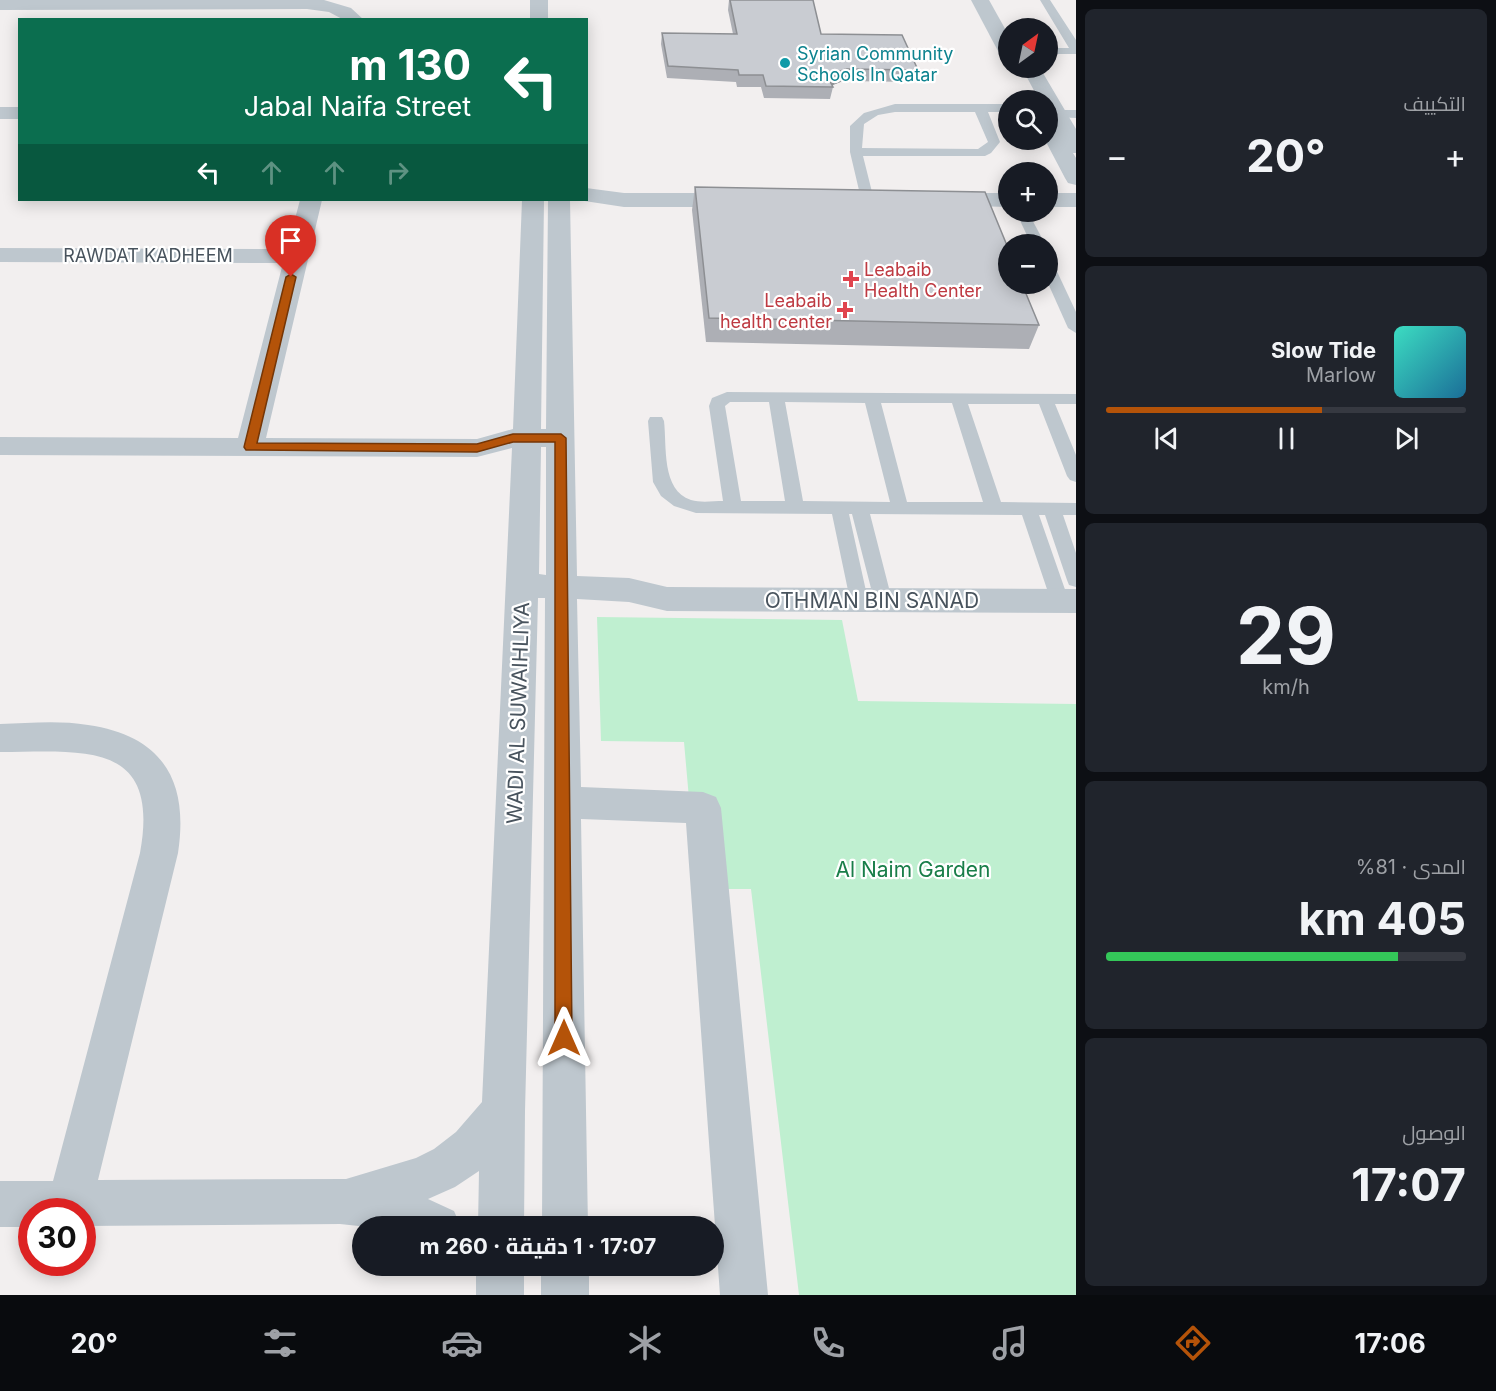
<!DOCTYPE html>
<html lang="ar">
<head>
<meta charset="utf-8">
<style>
	:root { --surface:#171b24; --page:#20242c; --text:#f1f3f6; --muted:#9ea1a6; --line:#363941; --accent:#b45309 }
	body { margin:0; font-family:Inter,Cairo,sans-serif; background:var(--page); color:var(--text); direction:rtl; height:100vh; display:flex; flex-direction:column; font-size:22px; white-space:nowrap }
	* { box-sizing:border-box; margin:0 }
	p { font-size:20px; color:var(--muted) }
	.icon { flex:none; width:33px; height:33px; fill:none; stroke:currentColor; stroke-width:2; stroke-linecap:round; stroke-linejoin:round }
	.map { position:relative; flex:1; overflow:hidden; direction:ltr }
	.sheet { display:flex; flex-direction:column; gap:9px; padding:9px; background:#0d0f14; width:420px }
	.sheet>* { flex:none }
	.hud { position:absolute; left:18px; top:18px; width:570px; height:183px; border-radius:0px; box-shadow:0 3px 15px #0003; direction:rtl; background:#0b6e4f; color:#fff; overflow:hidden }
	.needle { width:39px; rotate:33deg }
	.fabs { position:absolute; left:998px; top:18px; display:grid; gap:12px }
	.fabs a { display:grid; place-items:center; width:60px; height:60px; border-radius:50%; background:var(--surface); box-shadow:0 3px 15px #0003; font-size:30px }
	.speed { position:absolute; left:18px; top:1198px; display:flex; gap:12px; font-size:30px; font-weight:700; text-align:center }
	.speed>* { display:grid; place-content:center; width:78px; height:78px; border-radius:50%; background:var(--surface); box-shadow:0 3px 15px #0003; line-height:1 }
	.speed .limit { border:9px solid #d22; background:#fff; color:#111 }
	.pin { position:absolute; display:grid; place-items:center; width:51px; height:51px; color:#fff; margin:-62px -26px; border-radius:50% 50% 50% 0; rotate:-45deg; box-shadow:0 0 6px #0007 }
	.pin .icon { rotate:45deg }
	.me { position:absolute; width:66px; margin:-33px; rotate:0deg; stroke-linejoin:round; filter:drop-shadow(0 0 4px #0008) }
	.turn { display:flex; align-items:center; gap:21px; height:126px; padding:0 18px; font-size:27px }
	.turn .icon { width:78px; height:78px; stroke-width:2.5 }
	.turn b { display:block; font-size:42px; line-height:51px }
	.lanes { display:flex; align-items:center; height:57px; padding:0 18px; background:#0003; justify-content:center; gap:30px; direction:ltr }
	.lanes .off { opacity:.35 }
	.big { font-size:45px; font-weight:700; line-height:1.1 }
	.sheet .widget { flex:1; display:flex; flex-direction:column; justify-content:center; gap:9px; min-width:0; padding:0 21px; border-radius:9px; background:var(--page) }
	.sheet .dial { align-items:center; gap:0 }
	.dial b { font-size:78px; line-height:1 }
	.song { display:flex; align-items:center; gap:18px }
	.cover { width:72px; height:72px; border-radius:9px; background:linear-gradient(135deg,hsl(170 70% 55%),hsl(200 70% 35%)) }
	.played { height:6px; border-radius:3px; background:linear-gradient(90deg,var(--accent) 60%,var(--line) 60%) }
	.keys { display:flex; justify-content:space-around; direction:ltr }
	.heat { display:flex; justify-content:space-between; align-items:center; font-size:33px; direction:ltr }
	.charge { height:9px; border-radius:4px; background:linear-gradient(90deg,#34c759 81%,var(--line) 0) }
	.trip { position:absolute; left:352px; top:1216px; width:372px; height:60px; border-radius:30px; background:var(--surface); box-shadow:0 3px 15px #0003; font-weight:700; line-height:60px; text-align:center; direction:rtl }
	.tabs { display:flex; height:96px; justify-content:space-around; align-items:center; background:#090b0e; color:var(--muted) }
	.tabs .icon { width:42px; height:42px }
	.tabs .active { color:var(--accent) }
	.tabs b { font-size:27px; color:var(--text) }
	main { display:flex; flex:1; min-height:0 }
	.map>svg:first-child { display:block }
	.green { fill:#bfefd0 }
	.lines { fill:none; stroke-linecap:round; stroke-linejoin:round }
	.lane { fill:#bec7ce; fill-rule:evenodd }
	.street { fill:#bec7ce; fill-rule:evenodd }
	.wall { fill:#adafb5 }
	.shaded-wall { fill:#8d8f93 }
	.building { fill:#c9ccd2; stroke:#8d8f93; stroke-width:1.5 }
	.route { fill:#b45309; stroke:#753606; stroke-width:1.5 }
	.culture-dot { fill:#0f9aa8; stroke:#fff; stroke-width:2 }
	.health-dot { fill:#e0444e; stroke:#fff; stroke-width:2 }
	.labels { text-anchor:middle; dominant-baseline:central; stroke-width:4.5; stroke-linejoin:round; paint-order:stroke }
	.far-culture-label { font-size:18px; fill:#0d838f; stroke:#fff; text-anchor:start }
	.far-street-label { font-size:18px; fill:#48535d; stroke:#fff }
	.far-health-label { font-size:18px; fill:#be3a42; stroke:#fff; text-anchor:start }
	.street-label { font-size:21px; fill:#48535d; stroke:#fff }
	.park-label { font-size:21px; fill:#197e49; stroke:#fff }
</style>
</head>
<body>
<main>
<section class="sheet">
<div class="widget"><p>التكييف</p>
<div class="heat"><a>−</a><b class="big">20°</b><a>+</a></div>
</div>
<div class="widget">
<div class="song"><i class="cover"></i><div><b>Slow Tide</b><p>Marlow</p></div></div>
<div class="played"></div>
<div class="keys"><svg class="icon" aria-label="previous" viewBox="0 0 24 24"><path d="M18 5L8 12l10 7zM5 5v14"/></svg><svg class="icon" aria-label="pause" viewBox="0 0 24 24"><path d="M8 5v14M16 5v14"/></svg><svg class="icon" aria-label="next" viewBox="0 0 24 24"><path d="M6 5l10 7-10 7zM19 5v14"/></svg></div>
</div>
<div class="widget dial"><b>29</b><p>km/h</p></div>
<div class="widget"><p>المدى · 81%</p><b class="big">405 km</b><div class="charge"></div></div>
<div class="widget"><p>الوصول</p><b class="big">17:07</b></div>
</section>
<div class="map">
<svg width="1076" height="1295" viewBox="0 0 1076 1295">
	<rect width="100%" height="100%" fill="#f2efef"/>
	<polygon class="green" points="597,617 842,620 858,701 1076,704 1076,1295 799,1295 751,889 697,889 684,742 601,741"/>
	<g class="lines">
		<g class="lane">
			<polygon points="1040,0 1050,0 1076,40 1076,54 1047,54 1047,48 1069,48"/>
			<path d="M895,104H1008V112H988L1000,142L991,153L985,156H863L874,200L872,203H862L850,152V126L864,113ZM895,112H975L988,142L978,149L862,148L864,124L878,115Z"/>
			<polygon points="1057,110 1076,110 1076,118 1053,117 1053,111"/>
			<polygon points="1016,212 1028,212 1045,244 1031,244"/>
			<polygon points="1047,261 1054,265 1076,312 1076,333 1068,328 1047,281"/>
			<path d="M727,392L1076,394V404H1055L1076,455V482L1070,480L1067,476L1039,404H968L1001,502L1076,503V515H1063L1076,553V587L1069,585L1067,580L1045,515H1039L1069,601L1067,606L1060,608L1053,606L1051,601L1022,515L870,514L892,600L890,605L883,607L876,605L874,600L852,514H849L868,600L866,605L859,607L852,605L850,600L832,514L696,513L674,506L661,496L653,482L648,421L650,417H662L664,421C667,446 661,490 691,500C701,503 713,501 723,501L709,406L712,398ZM730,402H769L785,501H741L725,406ZM785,402L865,403L890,502L803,501ZM881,403H952L983,502H907Z"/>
		</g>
		<g class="street">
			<polygon points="0,0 324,0 351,8 364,20 344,20 329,12 307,9 0,10"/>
			<rect x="530" y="0" width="18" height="20"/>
			<polygon points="971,0 989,0 1008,34 1008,57 1001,55 998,51"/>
			<polygon points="1022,68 1040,68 1076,129 1076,153 1073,153 1076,158 1076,185 1068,183 1065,178 1045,140 1047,140 1047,126 1053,125 1047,114 1047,100 1039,100"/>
			<rect x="0" y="107" width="20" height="12"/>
			<polygon points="586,188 624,193 739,193 747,195 750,200 747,205 739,207 624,207 578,200 586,200"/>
			<polygon points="944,193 1008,193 1008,207 936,205 933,200 936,195"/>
			<rect x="1047" y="193" width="29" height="14"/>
			<path d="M300,200H322L266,438L477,439L513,429L522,200H544L541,429H546L548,200H570L577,576L629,578L667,587L1076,589V613L667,611L629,602L577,599L581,787L703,792L716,797L721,808L768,1295H720L686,823L581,819L588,1227H542L545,598H538L525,1111L524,1227H478L479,1171L455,1187L428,1199L454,1211L461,1227H368L340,1224L82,1226V1212H32V1227H0V1181H53L140,853C161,739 82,752 0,752V724C29,723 59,720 88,725C163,736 189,781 178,853L98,1180L346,1179L416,1158L434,1149L456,1132L482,1102L512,448L477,457L0,455V437L238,438L283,263L0,262V248L287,249ZM541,447H546V575L539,574Z"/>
			<rect x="476" y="1266" width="48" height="29"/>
			<rect x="541" y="1266" width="48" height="29"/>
		</g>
	</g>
	<g class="wall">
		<polygon points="729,0 813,0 821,34 918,70 915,82 843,81 832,85 833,87 830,99 764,98 761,87 737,87 736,82 667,78 661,44 662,33 733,34 728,10"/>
		<polygon points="695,187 1039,325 1029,349 706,342 692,210"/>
	</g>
	<polygon class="shaded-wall" points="846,69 843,81 828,87 827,76"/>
	<g class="building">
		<polygon points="730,0 813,0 821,34 902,35 918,70 846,69 827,76 833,87 766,86 763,75 739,75 738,70 668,66 662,33 737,34"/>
		<polygon points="695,187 985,192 1008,248 1008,284 1022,284 1039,325 709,318"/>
	</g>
	<polygon class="route" points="291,274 296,277 257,443 477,444 513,434 561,434 566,438 572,1038 570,1044 564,1047 557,1044 555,1038 555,442 513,442 477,452 246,450 244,447 286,277"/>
	<circle class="culture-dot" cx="785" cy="63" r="6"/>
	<g class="health-dot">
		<path d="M848 270h6v6h6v6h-6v6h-6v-6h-6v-6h6z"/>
		<path d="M842 301h6v6h6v6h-6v6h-6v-6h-6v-6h6z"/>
	</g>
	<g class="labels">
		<g class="far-culture-label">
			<text x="797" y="53">Syrian Community<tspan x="797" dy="21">Schools In Qatar</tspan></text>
		</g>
		<g class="far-street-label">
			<text x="148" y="255">RAWDAT KADHEEM</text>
		</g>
		<g class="far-health-label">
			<text x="864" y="269">Leabaib<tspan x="864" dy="21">Health Center</tspan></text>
			<text x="832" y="300" text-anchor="end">Leabaib<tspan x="832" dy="21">health center</tspan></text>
		</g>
		<g class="street-label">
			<text x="872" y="600">OTHMAN BIN SANAD</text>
			<text transform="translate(518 713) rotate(-88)">WADI AL SUWAIHLIYA</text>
		</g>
		<g class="park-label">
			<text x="913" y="869">Al Naim Garden</text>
		</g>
	</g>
</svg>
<div class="fabs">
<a><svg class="needle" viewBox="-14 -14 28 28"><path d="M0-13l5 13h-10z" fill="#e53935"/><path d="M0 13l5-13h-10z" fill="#9ea1a6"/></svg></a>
<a><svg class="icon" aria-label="search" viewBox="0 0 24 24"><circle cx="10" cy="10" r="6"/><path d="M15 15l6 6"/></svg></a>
<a>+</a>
<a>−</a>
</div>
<div class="speed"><div class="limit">30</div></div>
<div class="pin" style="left:291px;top:277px;background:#d93025"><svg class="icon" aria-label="arrive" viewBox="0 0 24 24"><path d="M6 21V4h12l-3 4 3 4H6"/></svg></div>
<svg class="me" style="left:564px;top:1038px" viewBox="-20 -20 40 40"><path d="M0-17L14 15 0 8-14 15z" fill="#b45309" stroke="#fff" stroke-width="4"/></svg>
<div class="trip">17:07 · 1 دقيقة · 260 m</div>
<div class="hud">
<div class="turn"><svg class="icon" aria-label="left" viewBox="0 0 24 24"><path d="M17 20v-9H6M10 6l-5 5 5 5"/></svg><div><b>130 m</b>Jabal Naifa Street</div></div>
<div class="lanes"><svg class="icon" aria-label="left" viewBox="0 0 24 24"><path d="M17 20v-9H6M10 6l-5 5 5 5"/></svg><svg class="icon off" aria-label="ahead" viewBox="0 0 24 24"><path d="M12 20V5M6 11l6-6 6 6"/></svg><svg class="icon off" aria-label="ahead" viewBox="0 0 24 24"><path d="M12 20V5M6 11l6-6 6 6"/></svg><svg class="icon off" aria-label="right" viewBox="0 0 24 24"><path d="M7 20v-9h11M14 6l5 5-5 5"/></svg></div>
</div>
</div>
</main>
<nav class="tabs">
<b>17:06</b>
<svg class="icon active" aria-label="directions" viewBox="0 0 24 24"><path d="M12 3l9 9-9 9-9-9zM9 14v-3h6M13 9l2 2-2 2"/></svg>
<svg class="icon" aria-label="music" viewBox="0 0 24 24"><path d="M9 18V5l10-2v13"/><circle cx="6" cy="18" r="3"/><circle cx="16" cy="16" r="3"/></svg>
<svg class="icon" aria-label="phone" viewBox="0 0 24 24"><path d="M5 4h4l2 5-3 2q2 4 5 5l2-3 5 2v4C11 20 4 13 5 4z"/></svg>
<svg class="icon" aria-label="climate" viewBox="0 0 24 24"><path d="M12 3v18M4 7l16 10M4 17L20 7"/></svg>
<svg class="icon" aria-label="car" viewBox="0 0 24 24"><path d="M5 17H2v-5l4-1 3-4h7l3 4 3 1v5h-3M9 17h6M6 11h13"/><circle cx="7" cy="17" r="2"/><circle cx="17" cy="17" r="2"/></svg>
<svg class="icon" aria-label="filters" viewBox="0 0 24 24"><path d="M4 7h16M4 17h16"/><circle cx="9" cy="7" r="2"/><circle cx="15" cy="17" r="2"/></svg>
<b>20°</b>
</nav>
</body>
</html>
